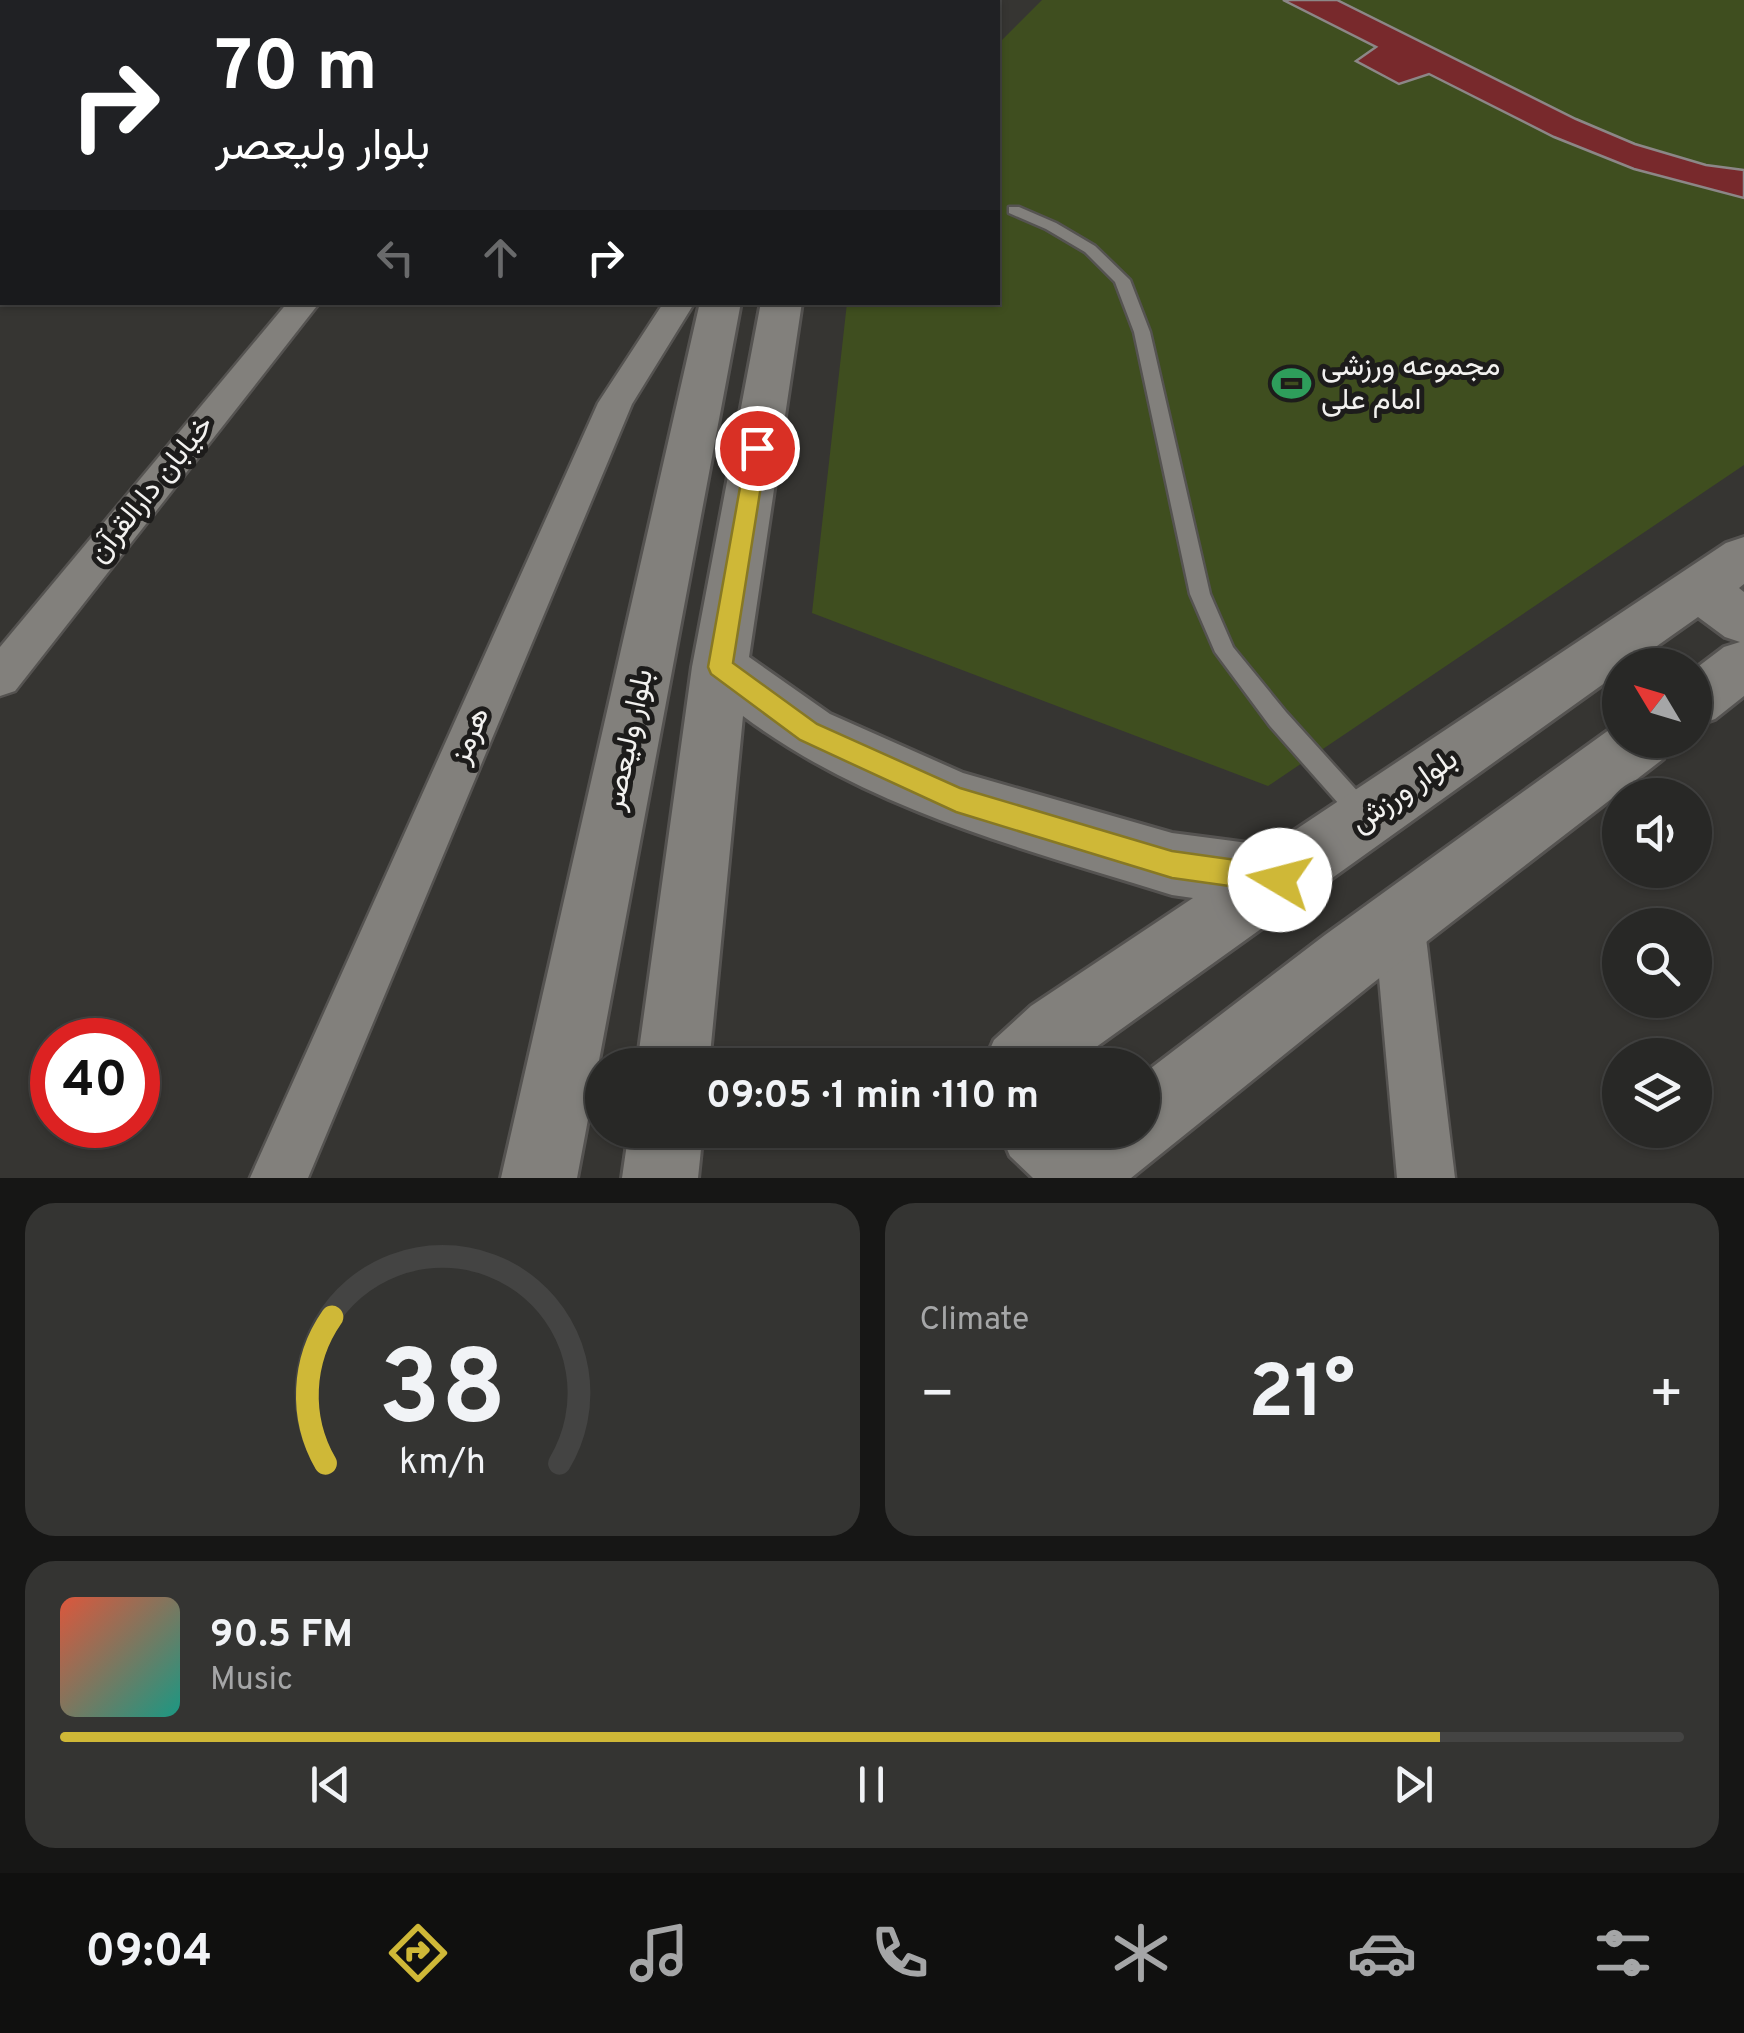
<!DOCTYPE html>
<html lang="en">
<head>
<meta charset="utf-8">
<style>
	:root { --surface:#282826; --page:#343432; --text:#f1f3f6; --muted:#a5a6a7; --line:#444443; --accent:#cfb837 }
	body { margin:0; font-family:Overpass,Vazirmatn,sans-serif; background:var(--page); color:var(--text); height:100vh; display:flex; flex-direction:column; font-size:38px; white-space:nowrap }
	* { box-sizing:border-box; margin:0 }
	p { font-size:32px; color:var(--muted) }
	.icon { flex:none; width:55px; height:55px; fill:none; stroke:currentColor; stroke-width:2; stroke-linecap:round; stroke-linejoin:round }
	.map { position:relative; height:1178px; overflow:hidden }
	.panel { display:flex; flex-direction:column; gap:25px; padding:25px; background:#161615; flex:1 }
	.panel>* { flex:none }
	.hud { position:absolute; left:0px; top:0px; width:1000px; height:305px; box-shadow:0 2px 8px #0004,0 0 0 2px var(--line); background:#202124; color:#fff; overflow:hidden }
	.needle { width:65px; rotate:308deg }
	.tools { position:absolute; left:1602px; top:648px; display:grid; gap:20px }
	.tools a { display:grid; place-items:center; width:110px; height:110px; border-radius:50%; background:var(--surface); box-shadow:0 2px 8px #0004,0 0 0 2px var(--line); font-size:50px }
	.speed { position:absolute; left:30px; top:1018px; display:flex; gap:20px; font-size:50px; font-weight:700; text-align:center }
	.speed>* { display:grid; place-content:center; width:130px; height:130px; border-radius:50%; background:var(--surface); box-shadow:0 2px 8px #0004,0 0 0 2px var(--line); line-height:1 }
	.speed .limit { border:15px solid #d22; background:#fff; color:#111 }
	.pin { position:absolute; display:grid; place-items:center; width:85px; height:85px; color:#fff; margin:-42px; border:5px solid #fff; border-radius:50%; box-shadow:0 2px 10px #0007 }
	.me { position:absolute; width:110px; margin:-55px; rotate:278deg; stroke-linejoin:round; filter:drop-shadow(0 0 8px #0008) }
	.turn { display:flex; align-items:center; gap:35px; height:210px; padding:0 50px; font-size:45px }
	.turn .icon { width:130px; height:130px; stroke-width:2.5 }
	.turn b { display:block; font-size:70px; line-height:85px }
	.lanes { display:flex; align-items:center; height:95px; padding:0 50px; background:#0003; justify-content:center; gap:50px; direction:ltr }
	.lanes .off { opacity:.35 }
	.big { font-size:75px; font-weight:700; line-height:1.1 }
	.panel .tile { flex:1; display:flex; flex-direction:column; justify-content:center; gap:15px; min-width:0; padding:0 35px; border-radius:30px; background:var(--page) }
	.panel .dial { align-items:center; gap:0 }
	.dial svg { height:260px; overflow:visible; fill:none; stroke:var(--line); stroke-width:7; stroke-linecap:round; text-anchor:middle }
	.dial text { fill:var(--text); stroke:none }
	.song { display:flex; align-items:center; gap:30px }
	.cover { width:120px; height:120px; border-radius:15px; background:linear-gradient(135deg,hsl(10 70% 55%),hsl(170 70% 35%)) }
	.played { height:10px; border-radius:5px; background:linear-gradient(90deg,var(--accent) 85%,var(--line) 85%) }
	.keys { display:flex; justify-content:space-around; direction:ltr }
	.heat { display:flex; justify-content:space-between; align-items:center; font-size:55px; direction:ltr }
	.panel .tiles { flex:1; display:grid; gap:25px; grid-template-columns:1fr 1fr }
	.tile:last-child { grid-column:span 2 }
	.trip { position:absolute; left:585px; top:1048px; width:575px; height:100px; border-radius:50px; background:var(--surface); box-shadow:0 2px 8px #0004,0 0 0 2px var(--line); font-weight:700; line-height:100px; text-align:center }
	.tab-bar { display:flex; height:160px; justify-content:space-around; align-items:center; background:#10100f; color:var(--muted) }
	.tab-bar .icon { width:70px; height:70px }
	.tab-bar .current { color:var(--accent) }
	.tab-bar b { font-size:45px; color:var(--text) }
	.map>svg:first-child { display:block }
	.green { fill:#3f4e1f }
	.building { fill:#78292c; stroke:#8c8787; stroke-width:2.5 }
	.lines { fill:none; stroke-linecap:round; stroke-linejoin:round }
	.service-casing { stroke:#555351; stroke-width:5 }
	.minor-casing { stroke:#555351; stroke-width:5 }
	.tertiary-casing { stroke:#555351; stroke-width:6 }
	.primary-casing { stroke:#555351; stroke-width:60 }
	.service { fill:#82807c; fill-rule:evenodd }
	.minor { fill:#82807c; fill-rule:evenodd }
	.tertiary { fill:#82807c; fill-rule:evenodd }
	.primary { stroke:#a17660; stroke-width:55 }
	.route { fill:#cfb837; stroke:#877824; stroke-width:2.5 }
	.labels { text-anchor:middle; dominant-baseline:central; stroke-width:10; stroke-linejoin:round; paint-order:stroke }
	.poi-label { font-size:30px; fill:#f2f1ef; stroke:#1d1c1b; text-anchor:start }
	.street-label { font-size:30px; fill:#f2f1ef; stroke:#1d1c1b }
</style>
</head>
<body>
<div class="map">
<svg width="1744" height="1178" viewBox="0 0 1744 1178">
	<rect width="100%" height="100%" fill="#363532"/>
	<polygon class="green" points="1042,0 1744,0 1744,465 1268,786 812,613 847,303 998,302 998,44"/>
	<polygon class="building" points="1283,0 1337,0 1576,119 1635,144 1706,165 1744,170 1744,198 1634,169 1554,137 1429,74 1399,84 1356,61 1376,47"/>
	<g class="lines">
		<defs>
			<polygon id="service" points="1009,207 1019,207 1056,223 1095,246 1130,280 1150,332 1210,594 1233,647 1286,712 1370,805 1374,813 1370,821 1362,824 1354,821 1270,726 1215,652 1190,594 1134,332 1115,282 1085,252 1046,229 1009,213"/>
			<g id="minor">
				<polygon points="0,133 2,134 2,150 0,149"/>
				<polygon points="288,302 320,302 15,691 0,696 0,647"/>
				<polygon points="664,302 695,302 632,404 308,1178 250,1178 598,403"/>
				<polygon points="1399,896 1417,903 1424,921 1455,1178 1397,1178 1374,921 1381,903"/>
			</g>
			<g id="tertiary">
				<polygon points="700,302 741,302 577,1178 501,1178"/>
				<path d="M761,302H802L749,657L830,714L963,773L1172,833L1271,846L1726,543L1744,537V584L1739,588L1744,592V696L1715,719L1695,726V669L1724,647L1740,642L1725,637L1698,617L1630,665H1620V672L1071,1065H983L994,1040L1031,1006L1193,898L1172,895C1025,849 868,810 743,716L709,1065H637L692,667Z"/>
				<polygon points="1620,722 1620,740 1671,740 1663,759 1373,983 1131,1178 1033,1178 1010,1156 999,1130 1142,1130 1142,1075 1325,935"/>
				<polygon points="629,1130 703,1130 698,1178 622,1178"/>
			</g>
			<polyline id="primary" points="0,4 6,0"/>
		</defs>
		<use href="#service" class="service-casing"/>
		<use href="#minor" class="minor-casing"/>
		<use href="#tertiary" class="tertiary-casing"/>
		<use href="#primary" class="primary-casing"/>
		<use href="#service" class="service"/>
		<use href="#minor" class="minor"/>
		<use href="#tertiary" class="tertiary"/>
		<use href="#primary" class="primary"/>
	</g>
	<polygon class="route" points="757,441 767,448 733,663 817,724 960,788 1172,851 1280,866 1290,870 1294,880 1290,889 1280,893 1172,878 956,812 800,740 711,674 708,667 747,448"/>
	<defs>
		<symbol id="stadium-bare" viewBox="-9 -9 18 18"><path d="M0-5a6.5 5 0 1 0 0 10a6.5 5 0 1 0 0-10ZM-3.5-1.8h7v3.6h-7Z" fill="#2e9e5b" stroke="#1d1c1b" stroke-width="2.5" paint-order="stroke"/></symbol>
	</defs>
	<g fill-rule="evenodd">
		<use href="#stadium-bare" x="1264" y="356" width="55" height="55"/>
	</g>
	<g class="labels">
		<g class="poi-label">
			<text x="1321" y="367">مجموعه ورزشی<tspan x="1321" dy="34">امام علی</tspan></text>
		</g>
		<g class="street-label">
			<text transform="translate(152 490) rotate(-51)">خیابان دارالقرآن</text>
			<text transform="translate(471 736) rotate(-67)">هرمز</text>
			<text transform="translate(630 740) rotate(-78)">بلوار ولیعصر</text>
			<text transform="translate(1405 792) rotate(-35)">بلوار ورزش</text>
		</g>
	</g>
</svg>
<div class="tools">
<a><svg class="needle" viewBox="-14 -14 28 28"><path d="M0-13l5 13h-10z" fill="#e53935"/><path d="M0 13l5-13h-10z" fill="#a5a6a7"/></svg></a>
<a><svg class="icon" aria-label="sound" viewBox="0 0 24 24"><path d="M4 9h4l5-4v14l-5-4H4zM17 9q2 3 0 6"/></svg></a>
<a><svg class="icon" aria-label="search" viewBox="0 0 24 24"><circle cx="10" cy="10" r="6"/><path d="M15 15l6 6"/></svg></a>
<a><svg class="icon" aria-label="layers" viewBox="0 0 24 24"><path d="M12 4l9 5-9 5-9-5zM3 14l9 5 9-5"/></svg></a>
</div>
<div class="speed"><div class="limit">40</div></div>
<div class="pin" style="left:757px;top:448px;background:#d93025"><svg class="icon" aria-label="arrive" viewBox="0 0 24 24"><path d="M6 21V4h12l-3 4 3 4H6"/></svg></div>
<svg class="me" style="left:1280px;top:880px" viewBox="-20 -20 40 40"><circle r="19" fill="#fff"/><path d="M0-13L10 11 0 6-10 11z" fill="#cfb837"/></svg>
<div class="trip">09:05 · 1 min · 110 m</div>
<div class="hud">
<div class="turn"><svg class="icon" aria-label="right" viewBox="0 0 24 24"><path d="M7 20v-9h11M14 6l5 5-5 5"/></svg><div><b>70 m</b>بلوار ولیعصر</div></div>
<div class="lanes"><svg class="icon off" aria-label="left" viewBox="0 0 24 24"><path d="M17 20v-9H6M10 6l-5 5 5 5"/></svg><svg class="icon off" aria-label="ahead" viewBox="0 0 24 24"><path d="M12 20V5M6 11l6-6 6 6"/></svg><svg class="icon" aria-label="right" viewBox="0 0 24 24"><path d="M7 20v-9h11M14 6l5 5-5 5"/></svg></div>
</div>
</div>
<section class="panel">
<div class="tiles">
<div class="tile dial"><svg viewBox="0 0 100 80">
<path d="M14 69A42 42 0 1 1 86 69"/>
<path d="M14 69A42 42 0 0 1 16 24" stroke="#cfb837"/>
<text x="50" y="56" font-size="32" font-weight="700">38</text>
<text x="50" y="72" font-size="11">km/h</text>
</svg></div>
<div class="tile"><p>Climate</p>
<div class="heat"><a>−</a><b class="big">21°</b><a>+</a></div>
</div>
<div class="tile">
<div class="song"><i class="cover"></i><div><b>90.5 FM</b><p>Music</p></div></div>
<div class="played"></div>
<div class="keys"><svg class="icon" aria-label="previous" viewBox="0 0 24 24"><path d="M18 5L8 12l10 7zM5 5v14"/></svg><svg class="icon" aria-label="pause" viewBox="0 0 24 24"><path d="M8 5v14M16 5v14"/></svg><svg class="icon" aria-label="next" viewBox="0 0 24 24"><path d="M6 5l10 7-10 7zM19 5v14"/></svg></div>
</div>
</div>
</section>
<nav class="tab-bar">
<b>09:04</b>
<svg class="icon current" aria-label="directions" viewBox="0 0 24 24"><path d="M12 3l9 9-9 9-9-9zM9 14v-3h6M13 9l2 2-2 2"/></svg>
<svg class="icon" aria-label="music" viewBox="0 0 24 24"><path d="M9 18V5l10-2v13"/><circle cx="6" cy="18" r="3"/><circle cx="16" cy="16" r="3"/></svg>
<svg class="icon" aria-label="phone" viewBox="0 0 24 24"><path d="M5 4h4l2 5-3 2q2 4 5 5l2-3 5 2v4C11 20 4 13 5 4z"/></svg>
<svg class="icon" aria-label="climate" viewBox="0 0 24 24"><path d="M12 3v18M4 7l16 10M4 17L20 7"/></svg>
<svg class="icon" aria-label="car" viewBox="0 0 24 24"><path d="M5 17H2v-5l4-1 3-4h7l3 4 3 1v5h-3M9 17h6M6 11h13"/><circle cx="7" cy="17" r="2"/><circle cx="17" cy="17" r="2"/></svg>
<svg class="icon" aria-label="filters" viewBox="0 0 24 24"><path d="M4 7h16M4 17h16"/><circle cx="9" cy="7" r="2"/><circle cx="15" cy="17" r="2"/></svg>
</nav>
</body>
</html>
